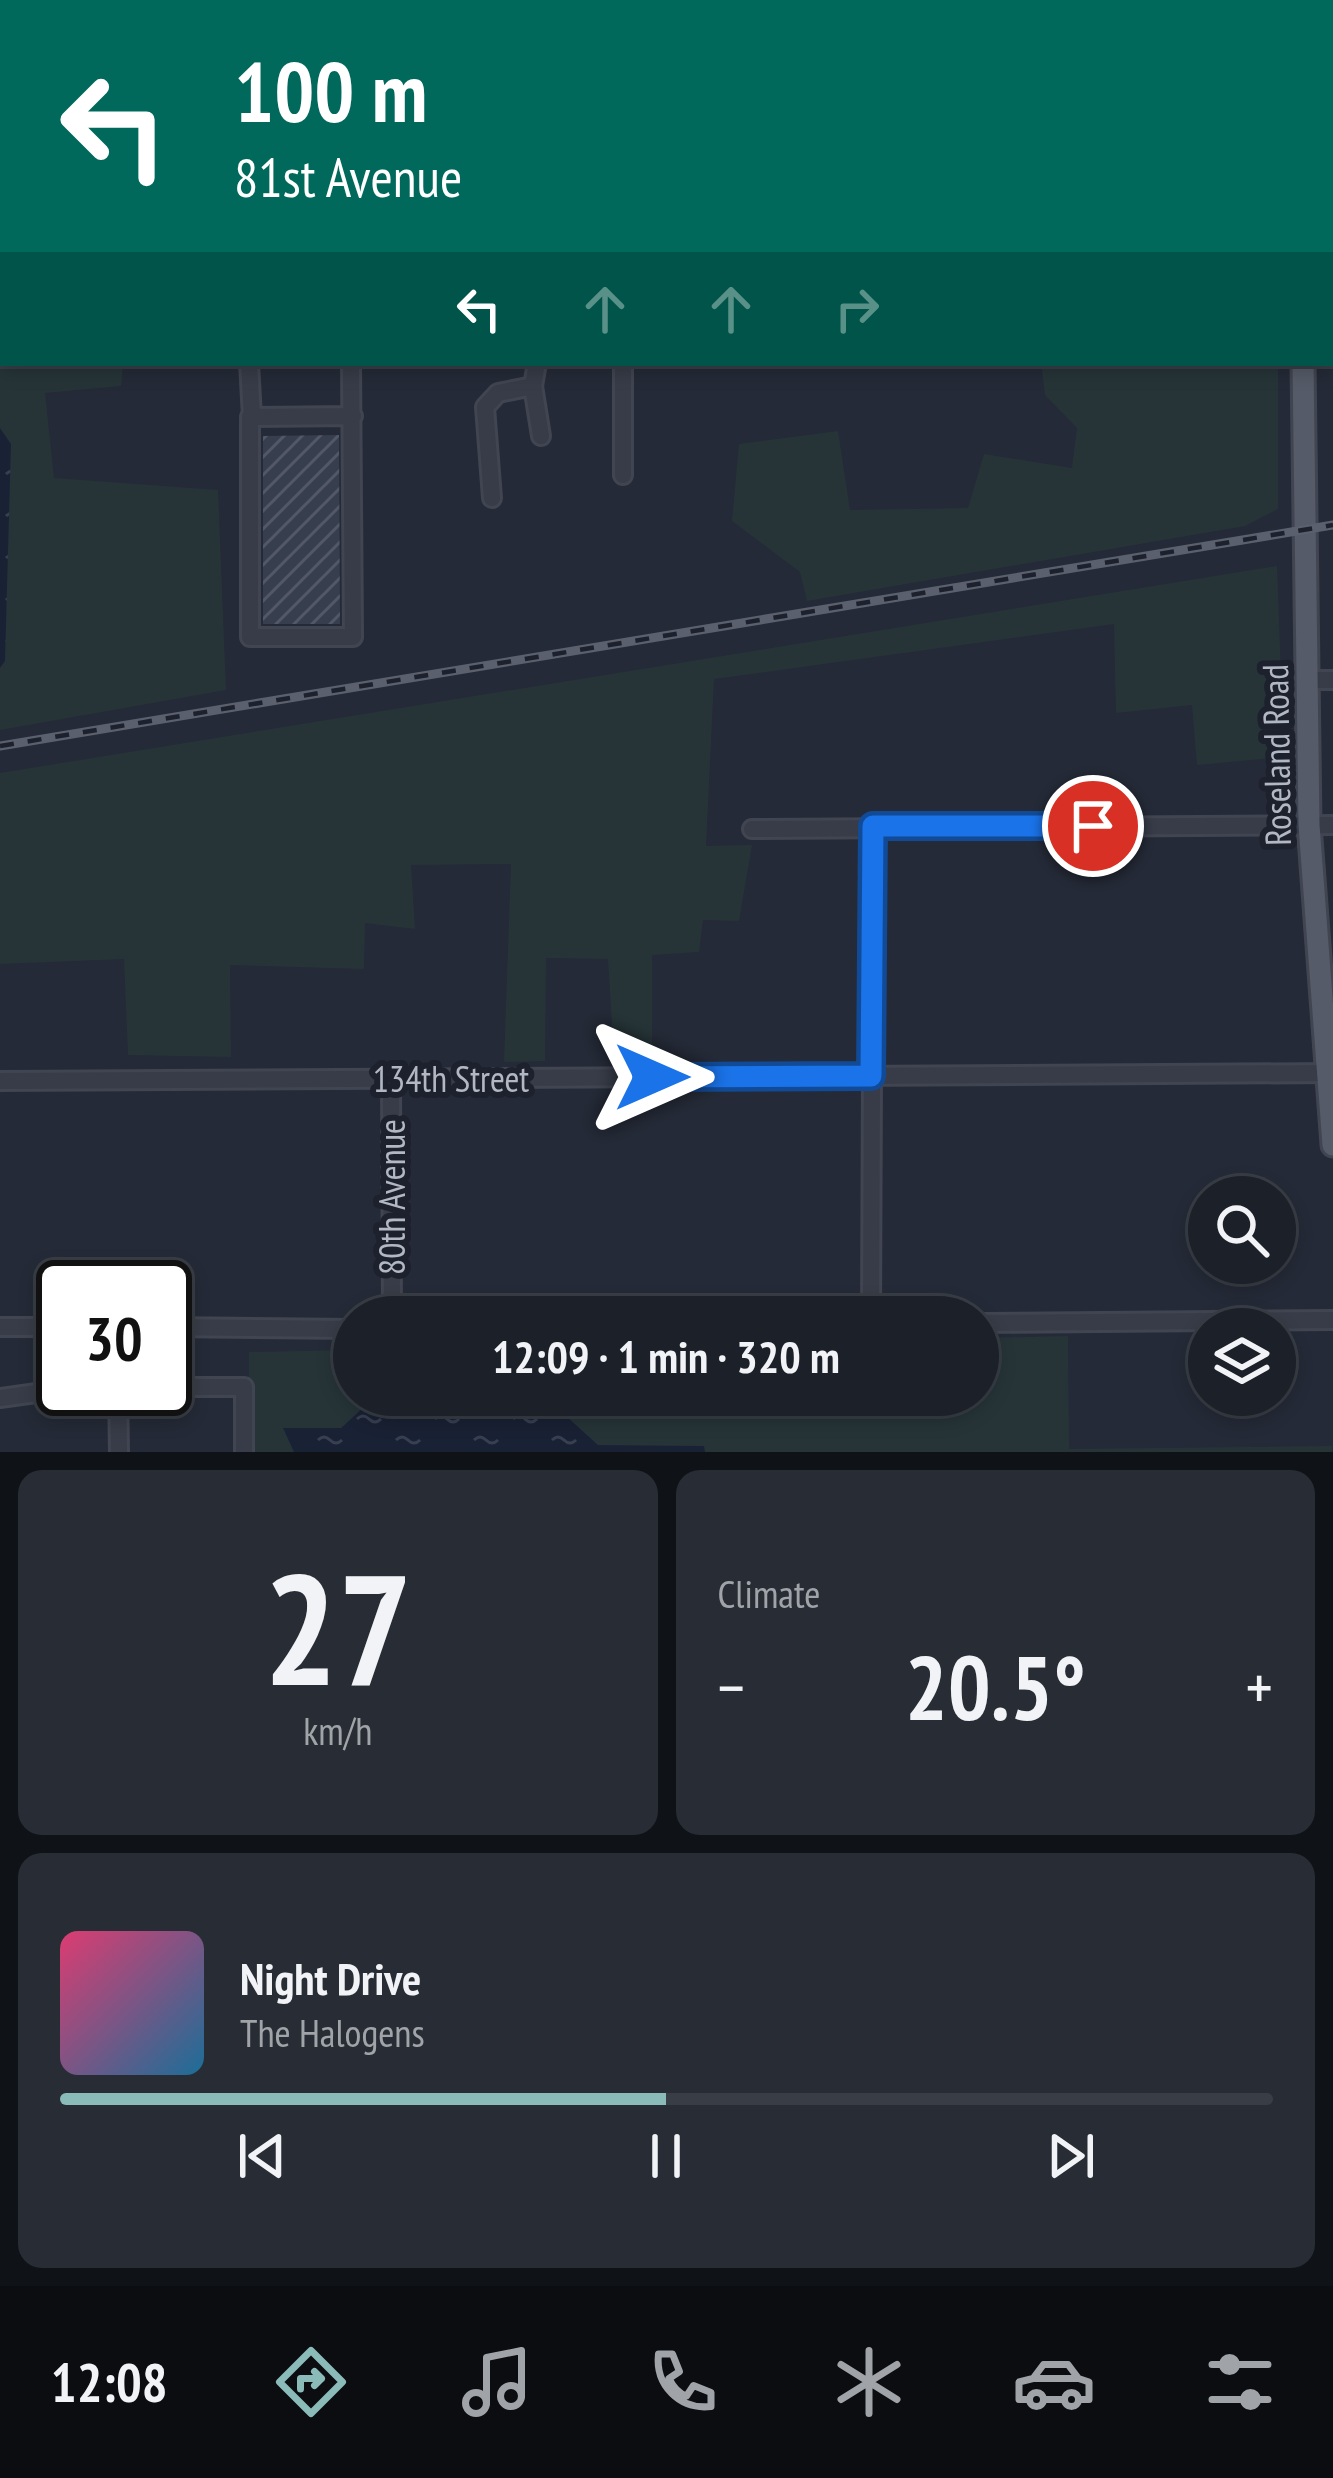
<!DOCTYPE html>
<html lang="en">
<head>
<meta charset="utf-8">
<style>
	:root { --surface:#1b2029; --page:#282d35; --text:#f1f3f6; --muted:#a0a3a8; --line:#393e46; --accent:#8bbbb9 }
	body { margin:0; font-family:"PT Sans Narrow",sans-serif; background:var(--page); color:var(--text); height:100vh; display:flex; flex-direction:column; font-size:45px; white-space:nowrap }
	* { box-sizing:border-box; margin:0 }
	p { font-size:39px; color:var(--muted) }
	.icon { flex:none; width:66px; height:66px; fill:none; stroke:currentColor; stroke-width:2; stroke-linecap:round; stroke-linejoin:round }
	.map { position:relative; height:1452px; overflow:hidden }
	.sheet { display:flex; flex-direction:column; gap:18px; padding:18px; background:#0f1217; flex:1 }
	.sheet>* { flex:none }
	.banner { position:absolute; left:0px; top:0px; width:1335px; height:366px; box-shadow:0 6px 18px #0003,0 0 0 3px var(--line); background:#00695c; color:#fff; overflow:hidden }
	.tools { position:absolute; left:1188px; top:1176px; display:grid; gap:24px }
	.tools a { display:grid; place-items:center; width:108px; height:108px; border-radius:50%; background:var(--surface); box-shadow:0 6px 18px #0003,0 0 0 3px var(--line); font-size:60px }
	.speed { position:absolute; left:36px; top:1260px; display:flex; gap:24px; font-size:60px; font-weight:700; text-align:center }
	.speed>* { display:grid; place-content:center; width:156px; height:156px; border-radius:50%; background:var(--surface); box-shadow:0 6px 18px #0003,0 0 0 3px var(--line); line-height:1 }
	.speed .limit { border:6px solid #111; border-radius:18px; background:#fff; color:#111 }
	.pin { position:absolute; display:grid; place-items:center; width:102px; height:102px; color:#fff; margin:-51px; border:6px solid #fff; border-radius:50%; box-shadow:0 3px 12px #0007 }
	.me { position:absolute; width:132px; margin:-66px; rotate:90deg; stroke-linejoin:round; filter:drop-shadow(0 0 9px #0008) }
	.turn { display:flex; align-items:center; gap:42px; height:252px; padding:0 36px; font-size:54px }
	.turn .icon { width:156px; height:156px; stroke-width:2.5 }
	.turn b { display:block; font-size:84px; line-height:102px }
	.lanes { display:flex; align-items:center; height:114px; padding:0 36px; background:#0003; justify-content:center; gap:60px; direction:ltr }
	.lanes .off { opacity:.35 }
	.big { font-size:90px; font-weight:700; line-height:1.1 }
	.sheet .card { flex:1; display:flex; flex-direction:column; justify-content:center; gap:18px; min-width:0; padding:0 42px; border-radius:24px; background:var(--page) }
	.sheet .dial { align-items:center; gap:0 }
	.dial b { font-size:156px; line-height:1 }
	.song { display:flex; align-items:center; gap:36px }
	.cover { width:144px; height:144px; border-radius:18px; background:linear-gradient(135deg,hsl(340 70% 55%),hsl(200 70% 35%)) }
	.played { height:12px; border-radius:6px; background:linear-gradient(90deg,var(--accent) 50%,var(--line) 50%) }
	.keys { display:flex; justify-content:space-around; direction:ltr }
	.heat { display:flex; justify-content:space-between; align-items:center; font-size:66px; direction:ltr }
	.sheet .tiles { flex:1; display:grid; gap:18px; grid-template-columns:1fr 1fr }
	.card:last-child { grid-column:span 2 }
	.trip { position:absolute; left:333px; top:1296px; width:666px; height:120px; border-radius:60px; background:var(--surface); box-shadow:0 6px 18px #0003,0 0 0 3px var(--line); font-weight:700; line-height:120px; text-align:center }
	.tab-bar { display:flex; height:192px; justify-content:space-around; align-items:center; background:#0b0d10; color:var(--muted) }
	.tab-bar .icon { width:84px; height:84px }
	.tab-bar .selected { color:var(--accent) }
	.tab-bar b { font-size:54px; color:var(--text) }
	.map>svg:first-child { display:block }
	.grass { fill:#263438 }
	.water { fill:url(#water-ripples) }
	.building { fill:url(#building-hatch) }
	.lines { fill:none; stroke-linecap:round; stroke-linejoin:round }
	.minor-casing { stroke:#414551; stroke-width:22 }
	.major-casing { stroke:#414551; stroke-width:27 }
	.minor { stroke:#373c48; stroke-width:16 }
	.major { stroke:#555b68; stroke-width:21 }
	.rail-casing { stroke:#5a606e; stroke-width:9 }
	.rail { stroke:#1d212d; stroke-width:4.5; stroke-dasharray:14; stroke-linecap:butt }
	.route-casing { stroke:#114b97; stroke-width:30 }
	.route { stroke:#1a73e8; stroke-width:21 }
	.labels { text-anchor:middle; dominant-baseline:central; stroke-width:12; stroke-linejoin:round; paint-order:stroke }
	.street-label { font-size:36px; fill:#b2b7c4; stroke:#1d212d }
</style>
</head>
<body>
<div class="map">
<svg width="1333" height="1452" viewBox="0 0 1333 1452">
	<defs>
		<pattern id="water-ripples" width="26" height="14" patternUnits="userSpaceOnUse" patternTransform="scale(3)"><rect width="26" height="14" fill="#192134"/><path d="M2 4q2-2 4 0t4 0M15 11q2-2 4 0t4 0" fill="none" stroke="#383f50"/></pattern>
		<pattern id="building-hatch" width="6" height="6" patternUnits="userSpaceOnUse" patternTransform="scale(3)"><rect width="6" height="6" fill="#373e4e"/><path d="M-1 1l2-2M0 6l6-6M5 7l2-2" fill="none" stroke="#525866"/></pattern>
	</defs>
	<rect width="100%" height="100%" fill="#242a37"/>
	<g class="grass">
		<polygon points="1041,363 1278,363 1278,509 1245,526 807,601 800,572 732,521 739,444 838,431 850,510 968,508 984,454 1072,468 1077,428 1045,395"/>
		<polygon points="0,366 123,366 121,386 45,393 54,478 218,490 226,690 0,730"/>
		<polygon points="1277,566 1284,757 1197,765 1192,705 1116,713 1114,624 714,679 706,846 752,845 739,921 703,920 699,952 652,955 652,1060 614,1058 608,959 546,958 545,1061 504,1062 511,864 411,865 415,929 365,923 364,969 230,965 231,1057 128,1055 124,959 0,964 0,773"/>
		<polygon points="1068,1336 1069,1449 1332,1446 1332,1452 249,1452 249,1352 354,1350 354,1395 978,1395 978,1338"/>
	</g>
	<g class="water">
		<polygon points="0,428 11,444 5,661 0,668"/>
		<polygon points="364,1407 565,1415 598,1445 704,1446 705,1452 294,1452 283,1428 341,1428"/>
	</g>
	<polygon class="building" points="339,435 340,624 263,624 263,436"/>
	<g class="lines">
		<defs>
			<g id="minor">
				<polyline points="850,0 850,3"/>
				<polyline points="1075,0 1075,3"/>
				<polyline points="26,3 26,0"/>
				<polyline points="435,3 436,0"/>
				<polyline points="605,3 605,0"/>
				<polyline points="1227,3 1227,0"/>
				<polyline points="0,89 3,89"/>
				<polyline points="1332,99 1333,99"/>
				<polyline points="1332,326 1333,326"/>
				<polyline points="0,347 3,347"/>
				<polyline points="249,363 252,417"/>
				<polyline points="351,363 353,637 250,637 250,417 353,416"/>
				<polyline points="533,386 541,436"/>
				<polyline points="623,475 623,363"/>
				<polyline points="492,498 485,407 498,393 533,386 537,363"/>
				<polyline points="1307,680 1333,680"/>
				<polyline points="752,829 1333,825"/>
				<polyline points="391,1078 392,1317"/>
				<polyline points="0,1081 1333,1073"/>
				<polyline points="871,1317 873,826"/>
				<polyline points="978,1323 1333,1320"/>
				<polyline points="0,1327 63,1327"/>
				<polyline points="165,1327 354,1329"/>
				<polyline points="165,1387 244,1387 244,1452"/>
				<polyline points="118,1389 119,1452"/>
				<polyline points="0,1398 65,1389"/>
			</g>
			<g id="major">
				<polyline points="1305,0 1305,3"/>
				<polyline points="1303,363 1309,825 1333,1145"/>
			</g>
		</defs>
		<use href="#minor" class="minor-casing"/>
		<use href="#major" class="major-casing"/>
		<use href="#minor" class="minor"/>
		<use href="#major" class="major"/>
		<defs>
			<polyline id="rail" points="0,746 1333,525"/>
		</defs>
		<use href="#rail" class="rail-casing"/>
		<use href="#rail" class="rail"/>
	</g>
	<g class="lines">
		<defs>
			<polyline id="route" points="652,1077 871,1076 873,826 1093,826"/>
		</defs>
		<use href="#route" class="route-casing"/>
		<use href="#route" class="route"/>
	</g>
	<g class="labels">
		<g class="street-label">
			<text transform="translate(1276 755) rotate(-91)">Roseland Road</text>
			<text x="451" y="1078">134th Street</text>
			<text transform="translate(391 1197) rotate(-90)">80th Avenue</text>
		</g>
	</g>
</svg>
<div class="tools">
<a><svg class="icon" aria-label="search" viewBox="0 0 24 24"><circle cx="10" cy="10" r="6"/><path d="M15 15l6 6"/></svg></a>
<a><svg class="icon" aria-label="layers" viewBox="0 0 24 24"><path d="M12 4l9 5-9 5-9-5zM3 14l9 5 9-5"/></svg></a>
</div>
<div class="speed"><div class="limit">30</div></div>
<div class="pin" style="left:1093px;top:826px;background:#d93025"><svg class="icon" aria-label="arrive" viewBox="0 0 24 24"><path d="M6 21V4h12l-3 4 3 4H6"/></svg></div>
<svg class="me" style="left:652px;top:1077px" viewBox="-20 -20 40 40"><path d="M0-17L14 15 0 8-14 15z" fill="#1a73e8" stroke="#fff" stroke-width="4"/></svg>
<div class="trip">12:09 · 1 min · 320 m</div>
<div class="banner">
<div class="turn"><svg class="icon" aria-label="left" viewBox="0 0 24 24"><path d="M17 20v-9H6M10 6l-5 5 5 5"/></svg><div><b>100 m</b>81st Avenue</div></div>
<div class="lanes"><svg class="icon" aria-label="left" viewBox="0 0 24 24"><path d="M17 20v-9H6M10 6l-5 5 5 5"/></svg><svg class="icon off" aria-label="ahead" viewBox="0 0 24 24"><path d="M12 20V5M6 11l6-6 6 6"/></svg><svg class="icon off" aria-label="ahead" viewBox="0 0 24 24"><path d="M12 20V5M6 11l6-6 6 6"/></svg><svg class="icon off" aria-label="right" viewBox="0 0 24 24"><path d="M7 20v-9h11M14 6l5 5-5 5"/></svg></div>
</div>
</div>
<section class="sheet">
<div class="tiles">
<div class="card dial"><b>27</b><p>km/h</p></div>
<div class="card"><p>Climate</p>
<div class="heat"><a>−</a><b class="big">20.5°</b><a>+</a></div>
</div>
<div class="card">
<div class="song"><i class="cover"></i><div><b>Night Drive</b><p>The Halogens</p></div></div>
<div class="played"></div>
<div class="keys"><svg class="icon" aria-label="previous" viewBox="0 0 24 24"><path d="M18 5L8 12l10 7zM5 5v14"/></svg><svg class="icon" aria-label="pause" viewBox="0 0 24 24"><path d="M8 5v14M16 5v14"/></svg><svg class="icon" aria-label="next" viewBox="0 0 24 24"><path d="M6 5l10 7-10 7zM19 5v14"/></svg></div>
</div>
</div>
</section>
<nav class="tab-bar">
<b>12:08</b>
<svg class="icon selected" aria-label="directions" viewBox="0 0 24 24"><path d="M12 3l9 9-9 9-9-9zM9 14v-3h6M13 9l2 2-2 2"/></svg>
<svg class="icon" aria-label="music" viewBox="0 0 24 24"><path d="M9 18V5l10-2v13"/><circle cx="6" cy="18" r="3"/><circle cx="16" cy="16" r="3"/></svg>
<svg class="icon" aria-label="phone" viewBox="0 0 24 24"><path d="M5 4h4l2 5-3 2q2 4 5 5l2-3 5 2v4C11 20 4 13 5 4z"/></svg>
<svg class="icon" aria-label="climate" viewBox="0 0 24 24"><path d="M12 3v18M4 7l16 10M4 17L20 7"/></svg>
<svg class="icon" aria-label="car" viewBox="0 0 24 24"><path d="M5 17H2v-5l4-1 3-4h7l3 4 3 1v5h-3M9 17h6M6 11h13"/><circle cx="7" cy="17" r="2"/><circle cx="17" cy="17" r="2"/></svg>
<svg class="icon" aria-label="filters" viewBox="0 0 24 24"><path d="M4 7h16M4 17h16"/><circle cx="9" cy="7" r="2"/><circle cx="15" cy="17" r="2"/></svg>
</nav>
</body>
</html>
